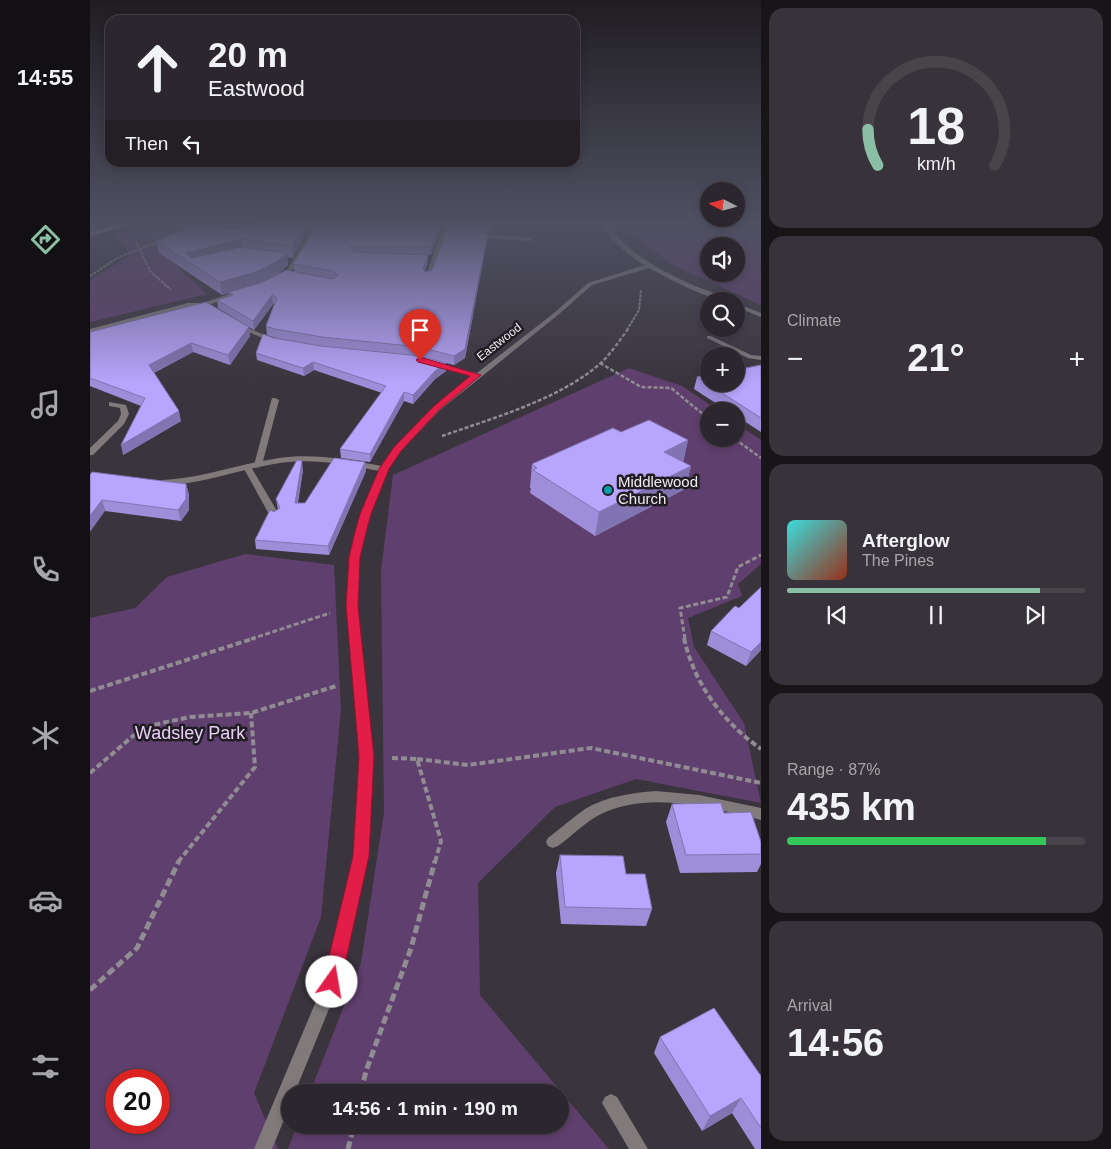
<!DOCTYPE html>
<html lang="en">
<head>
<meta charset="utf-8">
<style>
	:root { --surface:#2c272e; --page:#38333a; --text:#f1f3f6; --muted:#a6a5aa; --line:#48444a; --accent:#8abfa5 }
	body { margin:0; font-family:Helvetica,sans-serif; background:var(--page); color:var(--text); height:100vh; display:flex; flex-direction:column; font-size:19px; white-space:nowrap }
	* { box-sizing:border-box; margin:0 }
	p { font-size:16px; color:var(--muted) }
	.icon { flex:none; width:28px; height:28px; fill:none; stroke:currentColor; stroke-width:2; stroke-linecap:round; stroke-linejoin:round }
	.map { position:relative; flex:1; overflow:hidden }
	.side { display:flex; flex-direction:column; gap:8px; padding:8px; background:#181519; width:350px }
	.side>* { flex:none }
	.hud { position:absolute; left:15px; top:15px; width:475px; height:152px; border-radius:15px; box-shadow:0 2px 8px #0003,0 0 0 1px var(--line); background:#2c272e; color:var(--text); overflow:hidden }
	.needle { width:32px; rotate:276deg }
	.controls { position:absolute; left:610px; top:182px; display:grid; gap:10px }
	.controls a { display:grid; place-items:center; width:45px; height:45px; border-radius:50%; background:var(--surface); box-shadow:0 2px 8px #0003,0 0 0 1px var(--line); font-size:25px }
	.speed { position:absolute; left:15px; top:1069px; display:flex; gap:10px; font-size:25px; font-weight:700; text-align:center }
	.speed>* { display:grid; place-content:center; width:65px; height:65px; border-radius:50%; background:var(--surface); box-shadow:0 2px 8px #0003,0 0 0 1px var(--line); line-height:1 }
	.speed .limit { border:8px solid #d22; background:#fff; color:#111 }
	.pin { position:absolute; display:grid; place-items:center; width:42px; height:42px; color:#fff; margin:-51px -21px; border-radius:50% 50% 50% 0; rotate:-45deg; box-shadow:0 0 5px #0007 }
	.pin .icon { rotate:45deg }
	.me { position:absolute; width:55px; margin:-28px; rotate:13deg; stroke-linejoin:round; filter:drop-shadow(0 0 4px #0008) }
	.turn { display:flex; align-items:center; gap:18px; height:105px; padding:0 20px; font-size:22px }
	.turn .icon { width:65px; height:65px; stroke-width:2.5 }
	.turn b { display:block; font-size:35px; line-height:42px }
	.then { display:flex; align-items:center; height:48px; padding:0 20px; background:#0003; gap:10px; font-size:19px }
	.big { font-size:38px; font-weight:700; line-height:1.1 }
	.side .widget { flex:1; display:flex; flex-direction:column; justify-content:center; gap:8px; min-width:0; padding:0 18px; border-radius:15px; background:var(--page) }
	.side .dial { align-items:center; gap:0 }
	.dial svg { height:130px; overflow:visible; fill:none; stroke:var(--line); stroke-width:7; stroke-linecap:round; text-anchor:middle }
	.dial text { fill:var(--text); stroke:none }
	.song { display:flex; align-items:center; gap:15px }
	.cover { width:60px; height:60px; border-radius:8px; background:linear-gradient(135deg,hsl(180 70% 55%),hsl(10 70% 35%)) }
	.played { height:5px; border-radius:2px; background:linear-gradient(90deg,var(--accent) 85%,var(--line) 85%) }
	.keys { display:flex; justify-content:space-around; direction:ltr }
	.heat { display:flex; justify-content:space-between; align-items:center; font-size:28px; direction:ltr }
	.charge { height:8px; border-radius:4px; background:linear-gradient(90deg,#34c759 87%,var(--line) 0) }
	.trip { position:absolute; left:191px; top:1084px; width:288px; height:50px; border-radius:25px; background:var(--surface); box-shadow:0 2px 8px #0003,0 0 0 1px var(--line); font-weight:700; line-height:50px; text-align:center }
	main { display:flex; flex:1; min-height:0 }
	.tabs { display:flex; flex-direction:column; width:90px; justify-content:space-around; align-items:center; background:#121012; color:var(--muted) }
	.tabs .icon { width:35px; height:35px }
	.tabs .on { color:var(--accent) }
	.tabs b { font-size:22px; color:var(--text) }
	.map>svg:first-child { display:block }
	.green { fill:#5f3f6d; fill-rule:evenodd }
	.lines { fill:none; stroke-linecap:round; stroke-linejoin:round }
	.path-far4 { stroke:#918c93; stroke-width:2; stroke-dasharray:3 1; stroke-linecap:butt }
	.path-far3 { stroke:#918c93; stroke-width:2.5; stroke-dasharray:4 2; stroke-linecap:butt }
	.path-far2 { stroke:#918c93; stroke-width:3; stroke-dasharray:5 2.5; stroke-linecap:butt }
	.path-far1 { stroke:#918c93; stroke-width:4; stroke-dasharray:6 3; stroke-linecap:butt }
	.path { stroke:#918c93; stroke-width:5; stroke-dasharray:8 4; stroke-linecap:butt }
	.lane { fill:#807a7b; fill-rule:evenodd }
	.street { fill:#807a7b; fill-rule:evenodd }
	.primary { fill:#c9bcbf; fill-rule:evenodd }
	.wall { fill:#9e8eda; fill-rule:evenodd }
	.shaded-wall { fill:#8174b2 }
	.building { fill:#b8a5fe; stroke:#8174b2 }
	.route { fill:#e11d48; stroke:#92132f }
	.culture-dot { fill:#0f9aa8; stroke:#1f1d21; stroke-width:2 }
	.labels { text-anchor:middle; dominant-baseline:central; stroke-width:5; stroke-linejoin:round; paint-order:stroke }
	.far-street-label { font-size:12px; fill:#eeeaf0; stroke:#1f1d21 }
	.poi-label { font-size:15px; fill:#eeeaf0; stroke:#1f1d21; text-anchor:start }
	.near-park-label { font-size:18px; fill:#eacef8; stroke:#1f1d21 }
</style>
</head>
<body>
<main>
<nav class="tabs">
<b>14:55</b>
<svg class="icon on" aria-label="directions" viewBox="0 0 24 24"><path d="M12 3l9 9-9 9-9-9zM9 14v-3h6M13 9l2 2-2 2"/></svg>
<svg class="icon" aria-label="music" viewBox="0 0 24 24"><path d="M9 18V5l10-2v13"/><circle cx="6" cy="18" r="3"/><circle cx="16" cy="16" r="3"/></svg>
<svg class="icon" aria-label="phone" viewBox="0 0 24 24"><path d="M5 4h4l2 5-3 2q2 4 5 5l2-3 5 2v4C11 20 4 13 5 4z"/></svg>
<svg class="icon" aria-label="climate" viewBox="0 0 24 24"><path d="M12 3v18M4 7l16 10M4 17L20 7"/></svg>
<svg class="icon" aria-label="car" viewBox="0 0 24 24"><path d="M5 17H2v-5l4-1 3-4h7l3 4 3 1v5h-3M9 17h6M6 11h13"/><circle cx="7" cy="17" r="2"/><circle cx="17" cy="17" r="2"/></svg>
<svg class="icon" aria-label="filters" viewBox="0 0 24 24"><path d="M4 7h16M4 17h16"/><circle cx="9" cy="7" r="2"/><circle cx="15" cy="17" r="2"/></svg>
</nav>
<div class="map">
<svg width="671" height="1149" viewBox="0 0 671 1149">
	<rect width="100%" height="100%" fill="#3a343d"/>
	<g class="green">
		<polygon points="71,224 157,224 148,235 74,247 92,272 117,294 0,322 0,280 40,255 25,235"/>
		<path d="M532,224H671V305L583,265L536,231ZM646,246V274H619V246Z"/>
		<polygon points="539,368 592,386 629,411 619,411 619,439 646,439 646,423 671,440 671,564 648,584 652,596 598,618 604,647 654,723 671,803 546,779 465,807 388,883 390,995 519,1149 198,1149 207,1125 470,1125 470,1092 220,1092 271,963 294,812 291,571 303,475"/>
		<path d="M155,554L244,565L251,710L231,917L164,1093L188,1149H0V618L45,608L77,577ZM26,1080H69V1122H26Z"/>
	</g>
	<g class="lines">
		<g class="path-far4">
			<polyline points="46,241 60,271 81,290"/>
			<polyline points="0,276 29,257 70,241"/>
			<polyline points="537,330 549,310 551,290"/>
		</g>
		<g class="path-far3">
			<polyline points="510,363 551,387 581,388 619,419"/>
			<path d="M352,436C403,418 471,399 512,362C522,352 530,340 538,329"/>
			<polyline points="645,439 671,458"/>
		</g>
		<g class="path-far2">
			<polyline points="161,639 240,613"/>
			<polyline points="595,639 590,608 637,597 648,567 671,555"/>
		</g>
		<g class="path-far1">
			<path d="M594,638C604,684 633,722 671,749"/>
			<polyline points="0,691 165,638"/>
			<polyline points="302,758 327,759 351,841 345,862"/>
			<polyline points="327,759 378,765 501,748 671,783"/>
			<polyline points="0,773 43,736 63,725 100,717 161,713 246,686"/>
			<polyline points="88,862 165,767 161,713"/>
		</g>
		<g class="path">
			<polyline points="0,990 47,948 89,861"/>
			<polyline points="271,1092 276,1071 321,948 345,861"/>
			<polyline points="258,1149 264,1125"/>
		</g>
		<g class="lane">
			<polygon points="386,234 439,237 442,239 439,241 384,237 384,235"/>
			<polygon points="617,336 621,336 661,355 671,356 671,360 658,358 617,338"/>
			<polygon points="182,398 185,398 189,400 172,465 168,468 164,465"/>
			<polygon points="157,464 161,467 190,516 188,518 185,519 180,516 153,467"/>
			<path d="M566,791L609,795L671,808V820C621,808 561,790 511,814C495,822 482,836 468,846L463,848L458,846L456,842L458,838C471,828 482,818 495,809C517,796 542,793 566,791Z"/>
			<polygon points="271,850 276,852 278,856 250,982 205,1092 200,1092 200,1105 182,1149 164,1149 234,982 264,856 266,852"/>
		</g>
		<g class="street">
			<polygon points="354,224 360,224 340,277 335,278"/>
			<path d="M510,224H516C539,254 571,271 605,286C617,291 631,294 641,301C622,302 577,278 559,268L502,285L468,315L350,410L311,451L298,469L281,513L270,557L267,607L283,757L278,856L276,860L271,862L266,860L264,856L271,757L257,607L260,557L271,513L289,471C257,465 223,458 190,463C150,469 113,484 73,486L69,483L73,480C113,478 150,464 189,458C223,453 258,460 292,466C317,430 349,403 383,376L342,364V362L387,373L464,313L498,283L555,265C537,255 523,241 510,224Z"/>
			<path d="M204,226L223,230L224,235C217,246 202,279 188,279V277L197,270L218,235V232L202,229Z"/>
			<polygon points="153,289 155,290 155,292 116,306 98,307 0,333 0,329 98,303 113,303"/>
			<polygon points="646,303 671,313 671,317 646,307"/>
			<polygon points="149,324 186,340 187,341 182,342 147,327 146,326"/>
			<polygon points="19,402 36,405 39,414 34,424 3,455 0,455 0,448 28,421 31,414 30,408 19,406"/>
			<polygon points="521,1094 527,1097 558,1149 539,1149 512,1103 515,1097"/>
		</g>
		<polygon class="primary" points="31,224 42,224 0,236 0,232"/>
	</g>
	<g class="wall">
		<path d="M156,224H296L307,225L350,224V231L341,255H338V263L335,272L342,270L359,231V224H401L399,233H398L397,240L375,358L364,365L356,363V371L345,379L323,404L314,401L280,462L251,458L250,449L292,393L224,370L214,376L167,360L166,353L184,338L232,346L186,338L177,335L176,326L184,304H183L164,330L128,308L127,300L140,296L139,293L132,295L69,253L66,241L143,230ZM216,227L224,230L203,264L204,271L189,273L198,265L197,257L203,258L216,234Z"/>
		<polygon points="296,224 326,224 307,225"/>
		<polygon points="159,327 160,336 140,365 103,352 64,373 91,421 33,455 51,406 0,386 0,332"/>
		<polygon points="671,365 671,432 646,416 646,411 638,411 604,389 607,377"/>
		<polygon points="531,432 598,440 593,462 601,466 595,489 505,536 440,493 441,488 440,488 442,464"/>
		<polygon points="275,462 276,471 239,555 166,549 165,540 184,512 188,510 186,499 213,470 208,503 215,503"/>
		<polygon points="2,472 96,484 99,495 99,510 91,521 15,511"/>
		<polygon points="671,587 671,650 656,666 617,645 621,631 649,608"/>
		<polygon points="582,804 634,813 671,854 671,864 667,872 590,873 576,822"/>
		<polygon points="470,855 536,874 562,909 556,926 471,924 466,873"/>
		<polygon points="570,1037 671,1076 671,1149 665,1149 642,1113 612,1131 564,1053"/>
	</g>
	<g class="shaded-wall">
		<polygon points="214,224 215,224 216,234 203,258 202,246"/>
		<polygon points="350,224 350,231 341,255 341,247"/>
		<polygon points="398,233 397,240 375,358 364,365 364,356"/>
		<polygon points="151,239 153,251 102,264 96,253"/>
		<polygon points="197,253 198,265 189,273 168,285 132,295 130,282"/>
		<polygon points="338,255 338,263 333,277 333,269"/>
		<polygon points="182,295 183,304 164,330 163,321"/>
		<polygon points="159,327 160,336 140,365 138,355"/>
		<polygon points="101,343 103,352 61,374 59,365"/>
		<polygon points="223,362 224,370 214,376 213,368"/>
		<polygon points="356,363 356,371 345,379 323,404 323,395 345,371"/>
		<polygon points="314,392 314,401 280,462 280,454"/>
		<polygon points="89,411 91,421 33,455 31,445"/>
		<polygon points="598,440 593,463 574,452"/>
		<polygon points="212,461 213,470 206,512 205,503"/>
		<polygon points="275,462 276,471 239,555 238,546"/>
		<polygon points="601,466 595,489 505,536 509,512"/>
		<polygon points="96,484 99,495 99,510 91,521 88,510"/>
		<polygon points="12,500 15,511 0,532 0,516"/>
		<polygon points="671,642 671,650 656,666 661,652"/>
		<polygon points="651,1098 642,1113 612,1131 620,1116"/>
	</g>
	<g class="building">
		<polygon points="108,224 119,224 143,230 156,224 214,224 202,246 151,239 96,253 101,258 151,247 197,253 188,261 166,272 130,282 66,241"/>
		<polygon points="225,224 296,224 307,225 349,224 341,247 260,247 264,252 338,255 333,269 335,272 342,270 357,230 398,233 375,349 364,356 330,347 232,337 185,329 176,326 187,298 182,295 163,321 127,300 143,295 139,292 173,282 196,270 243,279 248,275 244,271 203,264 225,228"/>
		<polygon points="361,224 399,224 399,226"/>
		<polygon points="116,302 159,327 138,355 101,343 59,365 89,411 31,445 55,398 0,378 0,332"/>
		<polygon points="173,334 184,338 231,346 330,356 356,363 345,371 323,395 314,392 280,454 250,449 296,386 223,362 213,368 166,353"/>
		<polygon points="671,365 671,418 607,377 619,375 619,384 646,384 646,370"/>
		<polygon points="559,420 598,440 574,452 601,466 509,512 443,470 447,468 442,464 523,428 531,432"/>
		<polygon points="244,458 275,462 238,546 165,540 180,510 184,512 190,508 186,499 207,460 212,461 205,503 215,503"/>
		<polygon points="2,472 96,484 96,499 88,510 12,500 0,516 0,475"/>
		<polygon points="671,587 671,642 661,652 621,631 645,606 649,608"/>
		<polygon points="631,803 634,813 661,812 671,842 671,854 596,855 582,804"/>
		<polygon points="470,855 533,856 536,874 555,874 562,909 475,907"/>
		<polygon points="624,1008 671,1076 671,1128 651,1098 620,1116 570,1037"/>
	</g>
	<linearGradient id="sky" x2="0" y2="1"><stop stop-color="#201d22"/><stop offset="0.58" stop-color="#4f5062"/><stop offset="1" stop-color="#4f5062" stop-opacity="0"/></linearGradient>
	<rect width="671" height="385" fill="url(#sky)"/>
	<polygon class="route" points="330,357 391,375 350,409 311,451 299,469 281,514 276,532 270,557 268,606 284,757 279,856 251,982 248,988 242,991 235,988 233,982 263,856 269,757 256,606 259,557 265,532 270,514 289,469 304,447 344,406 380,376 328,362 326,360"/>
	<circle class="culture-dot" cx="518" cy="490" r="5"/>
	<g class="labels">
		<g class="far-street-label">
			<text transform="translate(409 342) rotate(-38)">Eastwood</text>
		</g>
		<g class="poi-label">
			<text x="528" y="481">Middlewood<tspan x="528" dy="17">Church</tspan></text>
		</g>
		<g class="near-park-label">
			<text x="100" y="733">Wadsley Park</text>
		</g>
	</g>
</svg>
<div class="controls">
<a><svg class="needle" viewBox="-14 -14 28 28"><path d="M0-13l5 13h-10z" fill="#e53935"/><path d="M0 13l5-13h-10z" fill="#a6a5aa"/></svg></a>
<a><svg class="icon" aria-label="sound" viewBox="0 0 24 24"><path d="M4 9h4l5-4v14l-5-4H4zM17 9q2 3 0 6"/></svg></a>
<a><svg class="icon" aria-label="search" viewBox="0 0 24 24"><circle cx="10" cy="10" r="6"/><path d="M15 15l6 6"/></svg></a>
<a>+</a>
<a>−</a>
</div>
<div class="speed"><div class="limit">20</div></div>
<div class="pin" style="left:330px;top:360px;background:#d93025"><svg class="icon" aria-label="arrive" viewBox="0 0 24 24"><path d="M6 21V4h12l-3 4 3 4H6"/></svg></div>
<svg class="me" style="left:242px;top:982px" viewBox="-20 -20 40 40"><circle r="19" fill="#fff"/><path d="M0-13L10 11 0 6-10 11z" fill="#e11d48"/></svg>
<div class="trip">14:56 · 1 min · 190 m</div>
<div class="hud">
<div class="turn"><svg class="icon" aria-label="ahead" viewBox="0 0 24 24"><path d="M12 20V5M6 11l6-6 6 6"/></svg><div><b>20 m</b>Eastwood</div></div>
<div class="then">Then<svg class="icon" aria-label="left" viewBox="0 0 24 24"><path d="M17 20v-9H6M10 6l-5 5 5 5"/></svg></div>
</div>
</div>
<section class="side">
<div class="widget dial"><svg viewBox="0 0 100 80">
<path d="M14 69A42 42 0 1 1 86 69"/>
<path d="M14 69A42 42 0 0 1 8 47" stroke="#8abfa5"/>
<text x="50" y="56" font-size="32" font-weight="700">18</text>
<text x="50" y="72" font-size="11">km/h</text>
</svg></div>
<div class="widget"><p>Climate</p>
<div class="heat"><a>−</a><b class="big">21°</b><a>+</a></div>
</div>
<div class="widget">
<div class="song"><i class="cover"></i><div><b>Afterglow</b><p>The Pines</p></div></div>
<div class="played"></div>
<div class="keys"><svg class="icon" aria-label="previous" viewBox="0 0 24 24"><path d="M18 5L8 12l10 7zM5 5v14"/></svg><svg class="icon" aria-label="pause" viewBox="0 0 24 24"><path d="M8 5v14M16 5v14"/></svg><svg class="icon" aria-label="next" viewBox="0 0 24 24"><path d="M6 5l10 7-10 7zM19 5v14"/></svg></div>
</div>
<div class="widget"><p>Range · 87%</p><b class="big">435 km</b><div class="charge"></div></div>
<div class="widget"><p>Arrival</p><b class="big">14:56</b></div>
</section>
</main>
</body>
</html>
